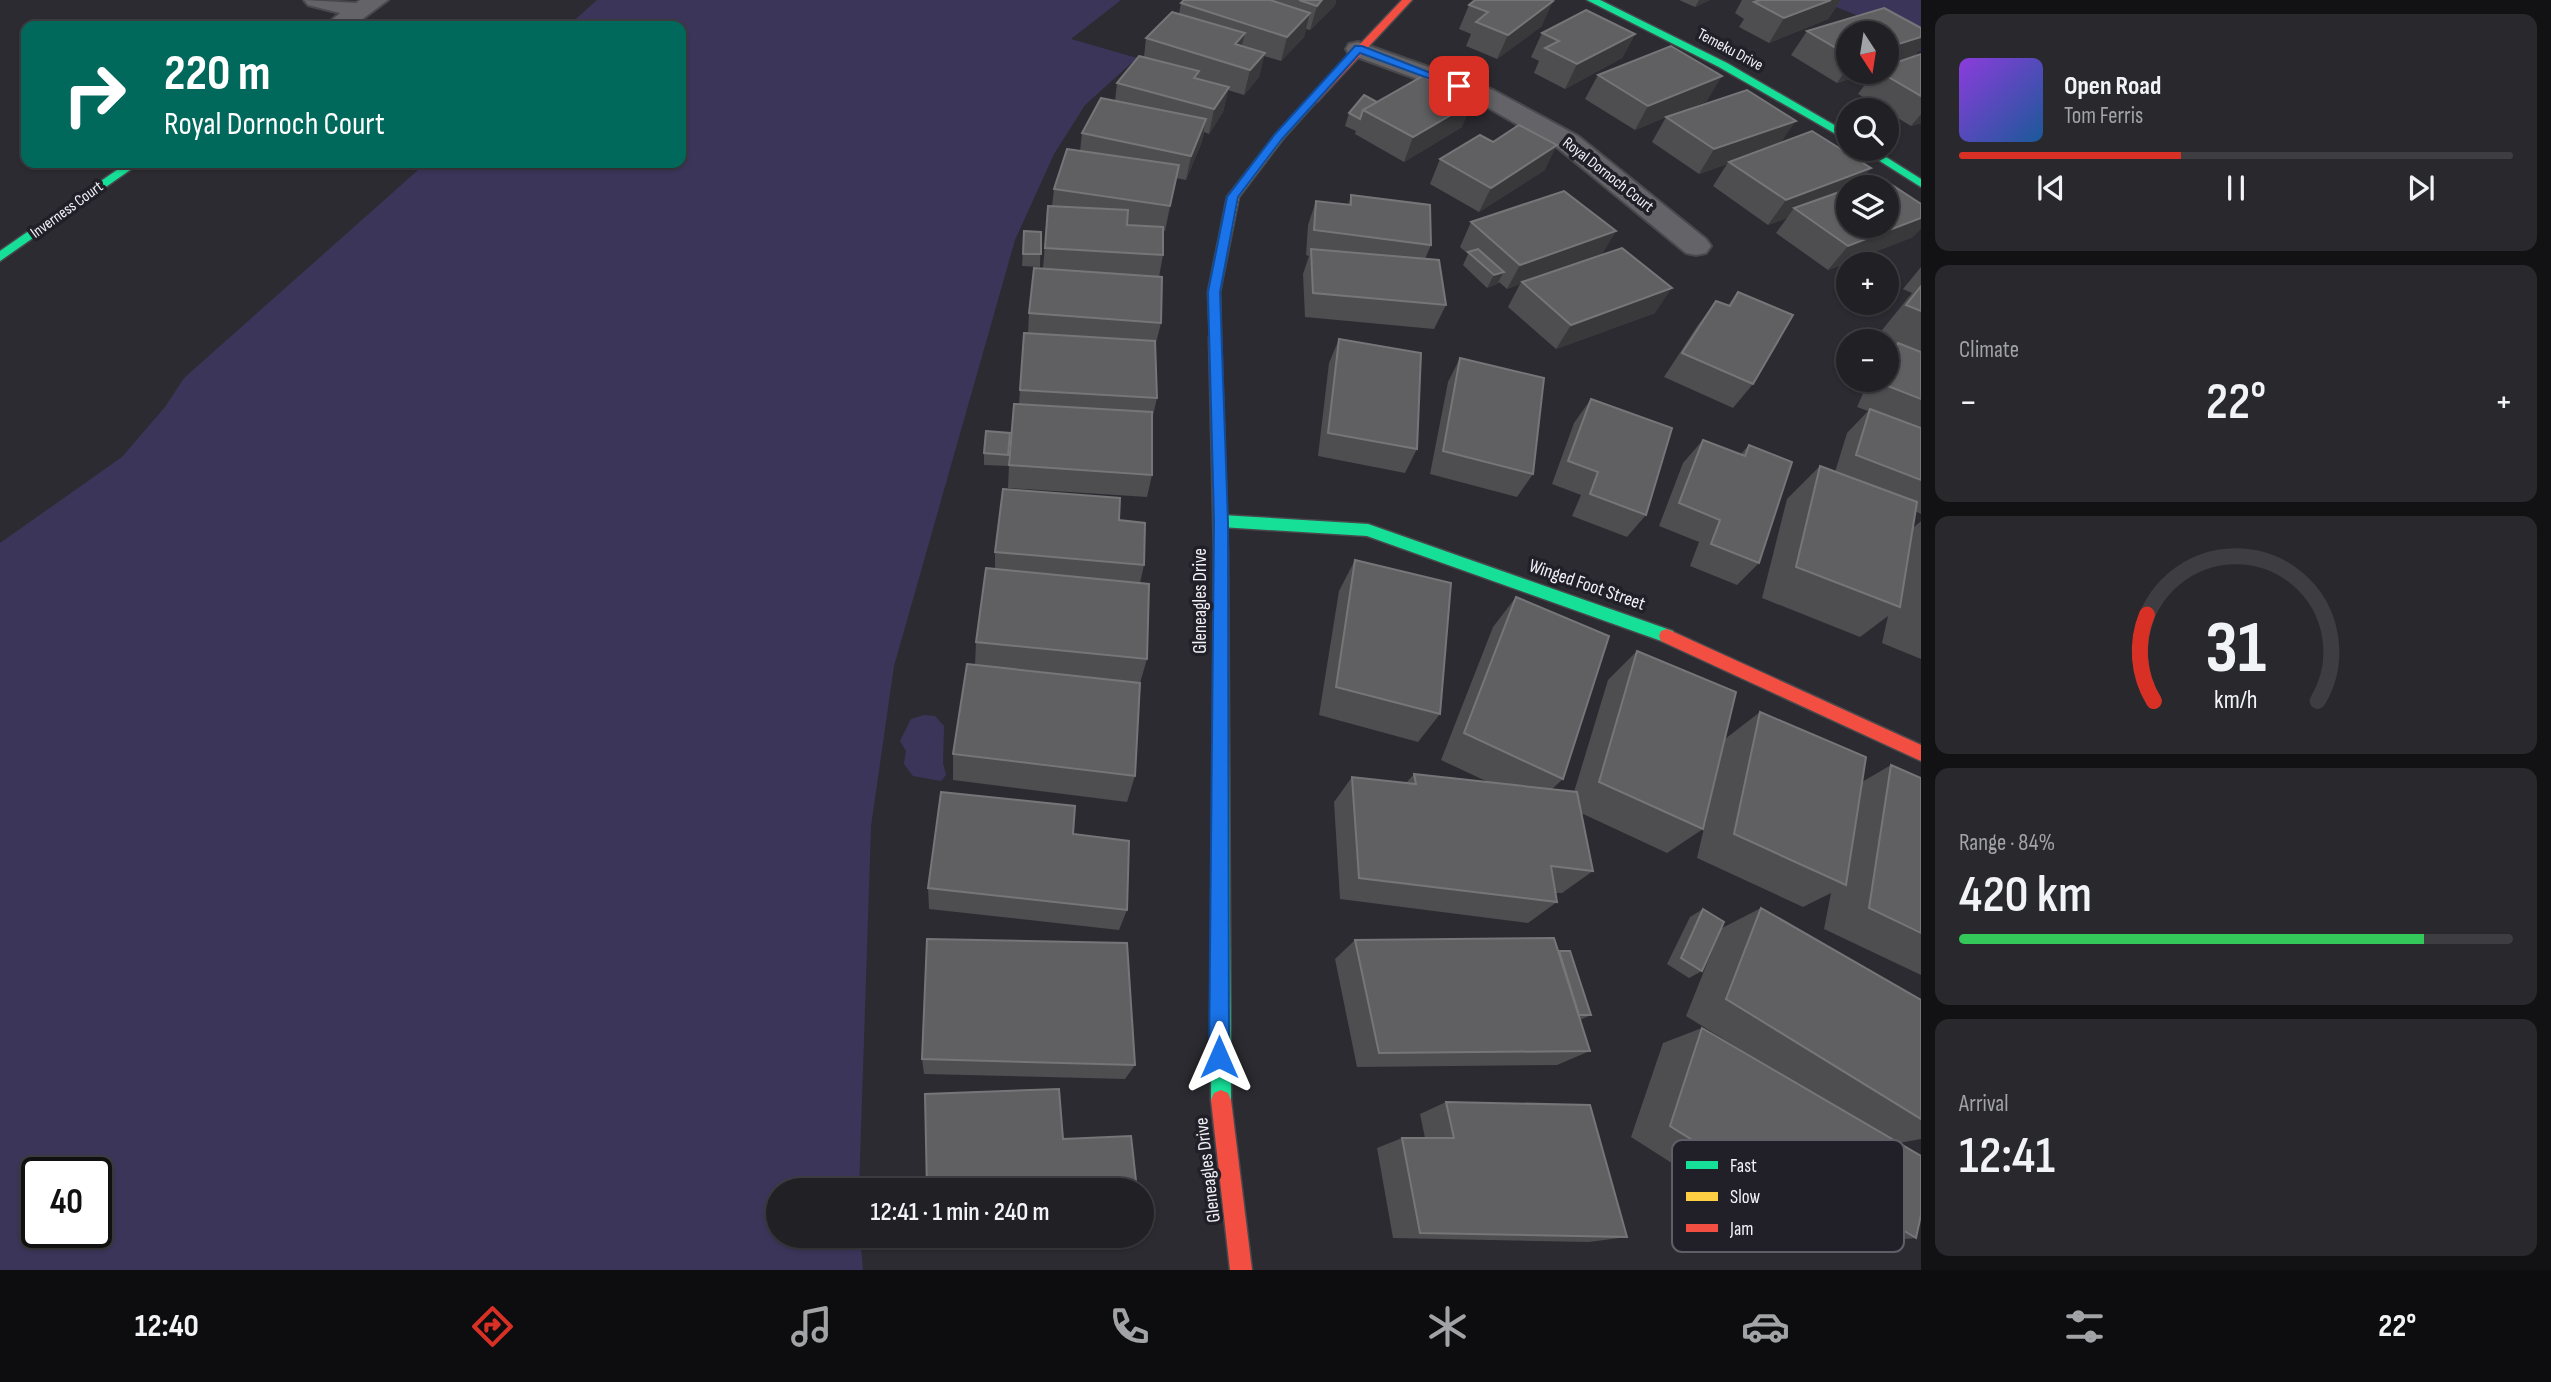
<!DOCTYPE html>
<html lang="en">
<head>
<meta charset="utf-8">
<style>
	:root { --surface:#212025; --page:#29282d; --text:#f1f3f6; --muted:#a2a3a7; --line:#3e3e42; --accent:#d93025 }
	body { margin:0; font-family:"Sofia Sans Condensed",sans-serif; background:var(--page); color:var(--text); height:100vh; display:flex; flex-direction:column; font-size:26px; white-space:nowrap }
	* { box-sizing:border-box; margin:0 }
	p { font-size:23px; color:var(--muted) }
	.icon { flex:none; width:38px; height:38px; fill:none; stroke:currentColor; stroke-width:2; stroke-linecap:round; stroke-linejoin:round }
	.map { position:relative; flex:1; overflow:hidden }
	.panel { display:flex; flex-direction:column; gap:14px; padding:14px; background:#121214; width:630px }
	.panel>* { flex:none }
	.guide { position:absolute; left:21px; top:21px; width:665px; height:147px; border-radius:14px; box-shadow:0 2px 5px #0004,0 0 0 2px var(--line); background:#00695c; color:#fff; overflow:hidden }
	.needle { width:46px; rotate:168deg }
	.tools { position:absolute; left:1836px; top:21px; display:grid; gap:14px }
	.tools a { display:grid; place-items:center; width:63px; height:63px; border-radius:50%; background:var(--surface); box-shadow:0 2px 5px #0004,0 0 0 2px var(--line); font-size:35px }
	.speed { position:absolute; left:21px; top:1157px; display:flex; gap:14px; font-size:35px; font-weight:700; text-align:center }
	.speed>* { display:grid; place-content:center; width:91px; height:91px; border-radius:50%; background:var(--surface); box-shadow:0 2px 5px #0004,0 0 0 2px var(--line); line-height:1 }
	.speed .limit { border:4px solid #111; border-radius:10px; background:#fff; color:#111 }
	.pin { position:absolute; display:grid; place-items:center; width:60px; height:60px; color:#fff; margin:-30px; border-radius:14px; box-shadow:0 4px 10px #0006 }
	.me { position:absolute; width:77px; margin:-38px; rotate:0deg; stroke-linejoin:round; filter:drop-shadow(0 0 5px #0008) }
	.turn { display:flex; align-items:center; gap:24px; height:147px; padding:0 28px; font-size:32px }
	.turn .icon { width:91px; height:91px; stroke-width:2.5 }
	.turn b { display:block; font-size:49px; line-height:60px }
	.big { font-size:52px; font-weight:600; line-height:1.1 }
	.panel .widget { flex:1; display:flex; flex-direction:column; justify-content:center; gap:10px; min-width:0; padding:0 24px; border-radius:14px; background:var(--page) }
	.panel .dial { align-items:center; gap:0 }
	.dial svg { height:182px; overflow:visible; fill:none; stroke:var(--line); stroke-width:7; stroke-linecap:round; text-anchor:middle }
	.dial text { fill:var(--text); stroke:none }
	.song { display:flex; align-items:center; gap:21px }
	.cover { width:84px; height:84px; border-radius:10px; background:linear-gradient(135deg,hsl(270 70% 55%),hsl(210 70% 35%)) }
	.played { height:7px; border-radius:4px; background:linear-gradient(90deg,var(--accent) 40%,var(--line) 40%) }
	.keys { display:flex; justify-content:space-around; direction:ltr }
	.heat { display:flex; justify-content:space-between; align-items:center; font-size:38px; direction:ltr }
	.charge { height:10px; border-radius:5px; background:linear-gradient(90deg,#34c759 84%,var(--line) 0) }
	.trip { position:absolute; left:766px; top:1178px; width:388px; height:70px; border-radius:35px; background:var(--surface); box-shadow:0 2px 5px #0004,0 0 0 2px var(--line); font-weight:600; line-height:70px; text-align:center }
	.tab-bar { display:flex; height:112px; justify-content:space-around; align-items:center; background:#0d0d0f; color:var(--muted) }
	.tab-bar .icon { width:49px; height:49px }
	.tab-bar .current { color:var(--accent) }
	.tab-bar b { font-size:32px; color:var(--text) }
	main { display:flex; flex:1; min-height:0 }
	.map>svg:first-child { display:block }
	.green { fill:#3c355a; fill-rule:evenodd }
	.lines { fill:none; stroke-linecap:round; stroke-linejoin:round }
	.street-casing { stroke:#49494d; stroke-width:4 }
	.fast-casing { stroke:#49494d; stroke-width:3 }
	.slow-casing { stroke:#49494d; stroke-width:3 }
	.jam-casing { stroke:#49494d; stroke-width:3 }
	.street { fill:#646468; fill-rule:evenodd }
	.fast { fill:#16e098; fill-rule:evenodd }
	.slow { fill:#ffcf43; fill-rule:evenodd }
	.jam { fill:#f24e42; fill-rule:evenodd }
	.wall { fill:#4e4e50 }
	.shaded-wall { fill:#39393c }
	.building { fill:#606062; stroke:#767679; stroke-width:2 }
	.route { fill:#1a73e8; stroke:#114b97; stroke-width:2 }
	.labels { text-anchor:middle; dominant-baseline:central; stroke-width:7; stroke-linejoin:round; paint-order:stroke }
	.far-street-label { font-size:16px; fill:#f1f0f7; stroke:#212029 }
	.street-label { font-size:19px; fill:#f1f0f7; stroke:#212029 }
	.key { fill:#212029; stroke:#5f5e67; stroke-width:2 }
	.key-label { font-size:19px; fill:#f1f0f7 }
</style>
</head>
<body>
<main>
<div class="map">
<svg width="1921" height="1270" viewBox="0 0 1921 1270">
	<rect width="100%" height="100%" fill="#2c2b31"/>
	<g class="green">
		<path d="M597,0H1121L1071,39L1137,58L1085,105L1054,154L1015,240L894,666L871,826L859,1190H779V1236H860L863,1270H0V543L122,457L165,407L184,378L426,163H681V26H568ZM37,1172H96V1232H37Z"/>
		<polygon points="1819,0 1921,0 1921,52 1873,22"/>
		<polygon points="924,715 935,716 944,726 943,763 946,775 941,781 913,776 904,764 906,751 900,741 911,719"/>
	</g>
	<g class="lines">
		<defs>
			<g id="street">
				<polygon points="304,0 356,3 360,0 388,0 353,26 325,26 340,13 308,5"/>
				<polygon points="1358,42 1493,90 1578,136 1706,239 1711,246 1706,253 1696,255 1686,253 1558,148 1475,100 1349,54 1346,49 1349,44"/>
			</g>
			<g id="fast">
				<polygon points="1587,0 1600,0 1727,63 1848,133 1848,141 1719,67"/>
				<polygon points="1861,149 1873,149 1921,179 1921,187"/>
				<polygon points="127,163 140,163 0,261 0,251"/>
				<polygon points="1221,515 1368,524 1673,631 1675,636 1673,641 1667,643 1367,536 1221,527 1214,521"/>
				<polygon points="1221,547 1228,553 1231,1100 1228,1107 1221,1110 1214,1107 1211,1100 1214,553"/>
			</g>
			<polygon id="slow" points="1309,98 1318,100 1283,139 1239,197 1220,292 1221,337 1215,341 1210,340 1208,292 1227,197 1275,135"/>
			<g id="jam">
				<polygon points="1402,0 1412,0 1317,102 1309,102 1309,98"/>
				<polygon points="1215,333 1221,337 1228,553 1221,559 1214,553 1209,337"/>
				<polygon points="1667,629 1921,745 1921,761 1661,641 1659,636 1661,631"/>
				<polygon points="1221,1090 1228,1093 1231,1100 1252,1270 1230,1270 1211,1100 1214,1093"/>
			</g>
		</defs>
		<use href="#street" class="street-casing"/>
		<use href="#fast" class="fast-casing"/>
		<use href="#slow" class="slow-casing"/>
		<use href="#jam" class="jam-casing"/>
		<use href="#street" class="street"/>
		<use href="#fast" class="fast"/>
		<use href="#slow" class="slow"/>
		<use href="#jam" class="jam"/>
	</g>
	<g class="wall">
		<polygon points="1184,0 1336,0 1335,5 1310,30 1306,29 1304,37 1281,61 1264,56 1259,77 1244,95 1228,90 1223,112 1209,134 1204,132 1201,144 1186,180 1176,178 1165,231 1163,231 1163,255 1159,277 1161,323 1155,347 1157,398 1152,420 1152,475 1147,497 1008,488 1009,465 1019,404 1024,333 1028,333 1029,313 1043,268 1048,206 1052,206 1054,189 1080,151 1082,133 1115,101 1117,83 1144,57 1146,38 1179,14 1181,3"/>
		<polygon points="1679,0 1710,0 1695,7"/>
		<polygon points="1742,0 1841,0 1828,19 1769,43 1739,27 1744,19 1735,13"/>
		<polygon points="1469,5 1542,26 1497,59 1466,46 1471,34 1459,29"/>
		<polygon points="1884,8 1921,28 1921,47 1914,57 1921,54 1921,123 1911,126 1858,94 1874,72 1886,72 1886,33 1848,33 1848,72 1872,72 1837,83 1791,55 1807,31"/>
		<polygon points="1542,33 1635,34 1622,58 1565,89 1534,73 1539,61 1531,57"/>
		<polygon points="1598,75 1707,101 1673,115 1781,143 1857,186 1913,237 1828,270 1776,233 1787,218 1768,225 1713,186 1727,164 1699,174 1652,142 1666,117 1635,130 1585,99"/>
		<polygon points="1377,102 1462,127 1404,162 1355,134 1356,131 1345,126 1349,113"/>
		<polygon points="1493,142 1545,170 1479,212 1430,184 1440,159"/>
		<polygon points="1351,195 1431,245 1425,259 1446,305 1434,329 1305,317 1303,274 1309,256 1306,255 1308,225 1316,201 1348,205"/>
		<polygon points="1471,222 1616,231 1601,255 1655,313 1556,349 1508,307 1520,284 1507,289 1499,282 1497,284 1487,288 1463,265 1468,254 1460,247"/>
		<polygon points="1024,231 1041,232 1040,267 1022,266"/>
		<polygon points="1921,267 1921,514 1915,511 1913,528 1921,521 1921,659 1882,643 1888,616 1860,637 1762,598 1787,499 1820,466 1835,472 1847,433 1868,411 1857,407 1869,380 1886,380 1886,355 1892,349 1886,346 1886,341 1877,341 1874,340 1912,293 1903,289"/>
		<polygon points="1738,292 1753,384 1733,408 1664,377 1698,325 1716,301 1728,305"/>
		<polygon points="1339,339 1417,449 1405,473 1318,456 1329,363"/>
		<polygon points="1460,358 1533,474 1517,497 1430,474 1448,382"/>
		<polygon points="1591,399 1646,515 1627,537 1572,516 1581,495 1552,484 1574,423"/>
		<polygon points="1010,433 1008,466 984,465 984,453"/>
		<polygon points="1703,440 1740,455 1749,445 1759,563 1737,585 1690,566 1699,542 1659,526 1683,463"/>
		<polygon points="1119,520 1144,565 1140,583 1147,659 1140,683 1135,776 1127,802 953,780 953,754 975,665 976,642 995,569 995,552"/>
		<polygon points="1355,560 1440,714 1418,742 1319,715 1339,591"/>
		<polygon points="1516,597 1563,779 1552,789 1574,792 1608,680 1637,651 1703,829 1667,853 1581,813 1593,871 1562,893 1556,893 1557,902 1528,923 1340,899 1334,802 1352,777 1406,783 1414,774 1488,782 1441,760 1493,627"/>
		<polygon points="1760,712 1862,782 1891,765 1921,778 1921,975 1824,929 1831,893 1803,907 1697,858 1725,739"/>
		<polygon points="928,888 1127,910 1119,930 929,909"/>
		<polygon points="1761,908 1921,1000 1921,1139 1899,1143 1916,1238 1862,1243 1830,1224 1830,1226 1780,1232 1631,1137 1663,1043 1702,1028 1762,1063 1686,1016 1718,936 1702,971 1689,978 1667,964 1690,917 1703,909 1722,928"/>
		<polygon points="1355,940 1559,951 1591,1015 1580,1020 1590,1051 1557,1065 1357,1067 1335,959"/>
		<polygon points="922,1059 1135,1065 1125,1079 924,1074"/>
		<polygon points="1446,1102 1627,1237 1589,1242 1393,1238 1377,1148 1402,1138 1425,1138 1420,1114"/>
		<polygon points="929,1236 962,1236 929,1237"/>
	</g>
	<g class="shaded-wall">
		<polygon points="1322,0 1336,0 1335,5 1310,30 1317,6"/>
		<polygon points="1699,0 1710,0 1695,7"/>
		<polygon points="1831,0 1841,0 1828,19 1769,43 1784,18"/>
		<polygon points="1553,1 1542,26 1497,59 1508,35"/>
		<polygon points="1310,13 1304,37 1281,61 1287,37"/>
		<polygon points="1245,33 1239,58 1235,44"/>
		<polygon points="1635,34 1622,58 1565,89 1577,64"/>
		<polygon points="1921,37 1921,47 1913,58 1886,67 1886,48"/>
		<polygon points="1265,53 1259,77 1244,95 1250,70"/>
		<polygon points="1848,67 1848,72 1872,72 1837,83"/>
		<polygon points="1722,76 1707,101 1635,130 1648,106"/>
		<polygon points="1229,87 1223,112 1209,134 1214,109"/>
		<polygon points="1473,102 1462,127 1404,162 1413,137"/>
		<polygon points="1921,114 1921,123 1911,126"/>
		<polygon points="1206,119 1201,144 1186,180 1191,156"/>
		<polygon points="1796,121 1779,145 1729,162 1727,164 1699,174 1714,149"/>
		<polygon points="1557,145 1545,170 1479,212 1491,188"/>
		<polygon points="1179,165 1174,190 1165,231 1170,206"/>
		<polygon points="1871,168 1856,187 1848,187 1848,194 1794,208 1787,218 1768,225 1786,200"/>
		<polygon points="1921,218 1921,229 1913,237 1828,270 1848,246"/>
		<polygon points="1616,231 1601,256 1522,282 1520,284 1507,289 1520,265"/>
		<polygon points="1504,272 1497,284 1487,288 1494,275"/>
		<polygon points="1672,288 1655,313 1556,349 1571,325"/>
	</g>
	<g class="building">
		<polygon points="1184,0 1270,0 1310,13 1287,37 1181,3"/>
		<polygon points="1299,0 1322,0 1317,6"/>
		<polygon points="1475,0 1550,0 1553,1 1508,35 1476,22 1488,12 1469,5"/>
		<polygon points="1760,0 1831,0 1784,18 1754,2"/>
		<polygon points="1884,8 1921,28 1921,37 1886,48 1886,33 1848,33 1848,55 1807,31"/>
		<polygon points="1586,10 1635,34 1577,64 1545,48 1559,41 1542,33"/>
		<polygon points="1172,12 1245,33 1235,44 1265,53 1250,70 1146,38"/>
		<polygon points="1671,46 1722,76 1648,106 1598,75"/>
		<polygon points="1921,54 1921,96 1880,72 1886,72 1886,66"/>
		<polygon points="1139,56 1199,71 1194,78 1229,87 1214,109 1117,83"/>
		<polygon points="1423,76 1473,102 1413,137 1363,110"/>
		<polygon points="1747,90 1796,121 1714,149 1666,117"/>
		<polygon points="1364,95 1377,102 1363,110 1360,119 1349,113"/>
		<polygon points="1101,98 1206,119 1191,156 1082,133"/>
		<polygon points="1519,125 1557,145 1491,188 1440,159 1480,135 1493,142"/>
		<polygon points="1812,131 1871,168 1786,200 1729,162"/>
		<polygon points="1067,149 1179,165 1170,206 1054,189"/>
		<polygon points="1880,177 1921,204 1921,218 1848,246 1794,208 1848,189 1848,226 1886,226 1886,187 1853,187"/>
		<polygon points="1564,191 1616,231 1520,265 1471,222"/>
		<polygon points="1351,195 1430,205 1431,245 1314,230 1316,201 1351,205"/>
		<polygon points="1048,206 1128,210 1127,225 1163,227 1163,255 1045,248"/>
		<polygon points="1024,231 1041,232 1041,254 1023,254"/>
		<polygon points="1622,248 1672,288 1571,325 1522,282"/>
		<polygon points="1311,249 1439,260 1446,305 1313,293"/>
		<polygon points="1478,249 1504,272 1494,275 1468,252"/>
		<polygon points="1034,268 1162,277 1161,323 1029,313"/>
		<polygon points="1921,286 1921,311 1906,305"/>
		<polygon points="1738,292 1793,315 1753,384 1682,353 1716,301 1730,306"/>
		<polygon points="1024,333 1155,341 1157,398 1020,390"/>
		<polygon points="1339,339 1421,353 1417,449 1328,433"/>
		<polygon points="1898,343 1921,352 1921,399 1880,383 1881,380 1886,380 1886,368"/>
		<polygon points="1460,358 1544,378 1533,474 1443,451"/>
		<polygon points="1591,399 1672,428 1646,515 1590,494 1598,472 1568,461"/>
		<polygon points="1014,404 1152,412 1152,475 1009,465"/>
		<polygon points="1870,409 1921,428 1921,480 1856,455"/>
		<polygon points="986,431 1010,433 1008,455 984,453"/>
		<polygon points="1703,440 1745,456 1749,445 1792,462 1759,563 1711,544 1720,520 1679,503"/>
		<polygon points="1820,466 1917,502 1900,607 1796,567"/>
		<polygon points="1003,489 1120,498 1119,520 1145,523 1144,565 995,552"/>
		<polygon points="1355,560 1451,583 1440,714 1336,687"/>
		<polygon points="986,568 1149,584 1147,659 976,642"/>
		<polygon points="1516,597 1609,636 1563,779 1464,733"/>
		<polygon points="1637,651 1736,692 1703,829 1599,782"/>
		<polygon points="967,664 1140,683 1135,776 953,754"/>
		<polygon points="1760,712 1866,757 1846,885 1734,834"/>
		<polygon points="1891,765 1921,778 1921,933 1869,908"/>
		<polygon points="1414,774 1577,792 1593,871 1551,866 1557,902 1359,878 1352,777 1416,784"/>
		<polygon points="941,792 1075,806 1073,834 1129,841 1127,910 928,888"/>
		<polygon points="1761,908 1921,1000 1921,1119 1726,999"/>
		<polygon points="1703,909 1724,922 1702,971 1681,958"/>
		<polygon points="1554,938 1590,1051 1379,1053 1355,940"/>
		<polygon points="927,939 1127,943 1135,1065 922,1059"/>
		<polygon points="1559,951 1570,951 1591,1015 1579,1015"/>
		<polygon points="1702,1028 1921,1156 1921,1215 1916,1238 1838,1191 1830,1226 1670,1126"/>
		<polygon points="1059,1089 1063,1139 1131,1136 1137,1190 927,1190 925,1094"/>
		<polygon points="1446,1102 1590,1105 1627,1237 1420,1233 1402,1138 1454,1138"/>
	</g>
	<polygon class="route" points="1355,46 1362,46 1464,86 1455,88 1360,53 1282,139 1238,197 1220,292 1228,522 1229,1057 1226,1064 1219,1067 1212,1064 1209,1057 1214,522 1208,292 1227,197 1275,134"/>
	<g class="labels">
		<g class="far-street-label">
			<text transform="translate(1730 50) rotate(28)">Temeku Drive</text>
			<text transform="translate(1608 175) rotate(38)">Royal Dornoch Court</text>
			<text transform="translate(67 210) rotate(-36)">Inverness Court</text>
		</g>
		<g class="street-label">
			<text transform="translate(1587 585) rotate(19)">Winged Foot Street</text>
			<text transform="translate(1200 601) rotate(-90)">Gleneagles Drive</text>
			<text transform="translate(1208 1170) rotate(-97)">Gleneagles Drive</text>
		</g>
	</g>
	<rect x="1672" y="1140" width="232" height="112" rx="10" class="key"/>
	<rect x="1686" y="1161" width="32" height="8" fill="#16e098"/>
	<rect x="1686" y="1192" width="32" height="9" fill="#ffcf43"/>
	<rect x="1686" y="1224" width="32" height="8" fill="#f24e42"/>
	<g class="key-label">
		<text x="1730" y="1172">Fast</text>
		<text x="1730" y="1203">Slow</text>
		<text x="1730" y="1235">Jam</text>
	</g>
</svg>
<div class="tools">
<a><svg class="needle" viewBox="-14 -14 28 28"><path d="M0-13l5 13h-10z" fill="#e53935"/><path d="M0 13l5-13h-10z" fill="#a2a3a7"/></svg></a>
<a><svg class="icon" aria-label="search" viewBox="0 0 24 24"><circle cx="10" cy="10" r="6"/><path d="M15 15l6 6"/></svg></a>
<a><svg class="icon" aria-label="layers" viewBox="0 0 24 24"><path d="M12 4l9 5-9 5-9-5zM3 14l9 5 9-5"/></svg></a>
<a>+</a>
<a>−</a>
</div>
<div class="speed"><div class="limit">40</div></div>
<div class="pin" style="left:1459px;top:86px;background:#d93025"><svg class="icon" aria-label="arrive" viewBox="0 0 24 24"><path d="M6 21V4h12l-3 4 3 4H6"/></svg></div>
<svg class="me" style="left:1219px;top:1057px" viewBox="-20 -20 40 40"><path d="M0-17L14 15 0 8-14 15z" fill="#1a73e8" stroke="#fff" stroke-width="4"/></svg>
<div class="trip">12:41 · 1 min · 240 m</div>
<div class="guide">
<div class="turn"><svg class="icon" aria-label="right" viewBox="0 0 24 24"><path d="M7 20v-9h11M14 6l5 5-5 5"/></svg><div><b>220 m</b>Royal Dornoch Court</div></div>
</div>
</div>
<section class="panel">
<div class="widget">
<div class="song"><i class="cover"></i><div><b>Open Road</b><p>Tom Ferris</p></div></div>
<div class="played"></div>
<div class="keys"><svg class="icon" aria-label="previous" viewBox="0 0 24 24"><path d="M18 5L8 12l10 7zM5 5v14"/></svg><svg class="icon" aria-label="pause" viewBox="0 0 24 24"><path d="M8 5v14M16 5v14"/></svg><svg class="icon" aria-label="next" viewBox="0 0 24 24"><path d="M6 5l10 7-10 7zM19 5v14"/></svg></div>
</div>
<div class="widget"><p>Climate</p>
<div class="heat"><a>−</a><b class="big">22°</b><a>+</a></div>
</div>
<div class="widget dial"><svg viewBox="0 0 100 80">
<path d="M14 69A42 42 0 1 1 86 69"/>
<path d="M14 69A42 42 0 0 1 11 31" stroke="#d93025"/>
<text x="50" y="56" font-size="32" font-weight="700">31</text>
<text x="50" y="72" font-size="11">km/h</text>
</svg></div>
<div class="widget"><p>Range · 84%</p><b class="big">420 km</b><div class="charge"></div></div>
<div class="widget"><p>Arrival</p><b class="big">12:41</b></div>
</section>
</main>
<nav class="tab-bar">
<b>12:40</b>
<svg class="icon current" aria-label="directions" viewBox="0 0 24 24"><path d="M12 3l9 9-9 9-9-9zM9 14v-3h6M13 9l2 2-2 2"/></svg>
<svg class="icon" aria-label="music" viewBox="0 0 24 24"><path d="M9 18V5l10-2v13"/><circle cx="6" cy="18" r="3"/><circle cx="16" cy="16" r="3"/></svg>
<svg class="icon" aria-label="phone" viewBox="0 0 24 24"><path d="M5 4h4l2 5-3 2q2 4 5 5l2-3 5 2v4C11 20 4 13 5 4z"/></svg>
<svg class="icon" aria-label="climate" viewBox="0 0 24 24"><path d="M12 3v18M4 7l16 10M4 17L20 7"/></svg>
<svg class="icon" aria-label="car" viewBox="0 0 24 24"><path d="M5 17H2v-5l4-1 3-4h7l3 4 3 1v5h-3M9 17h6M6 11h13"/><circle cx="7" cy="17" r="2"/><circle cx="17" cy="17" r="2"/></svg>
<svg class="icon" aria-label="filters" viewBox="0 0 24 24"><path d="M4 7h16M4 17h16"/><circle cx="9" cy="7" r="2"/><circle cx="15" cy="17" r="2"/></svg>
<b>22°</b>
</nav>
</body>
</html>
